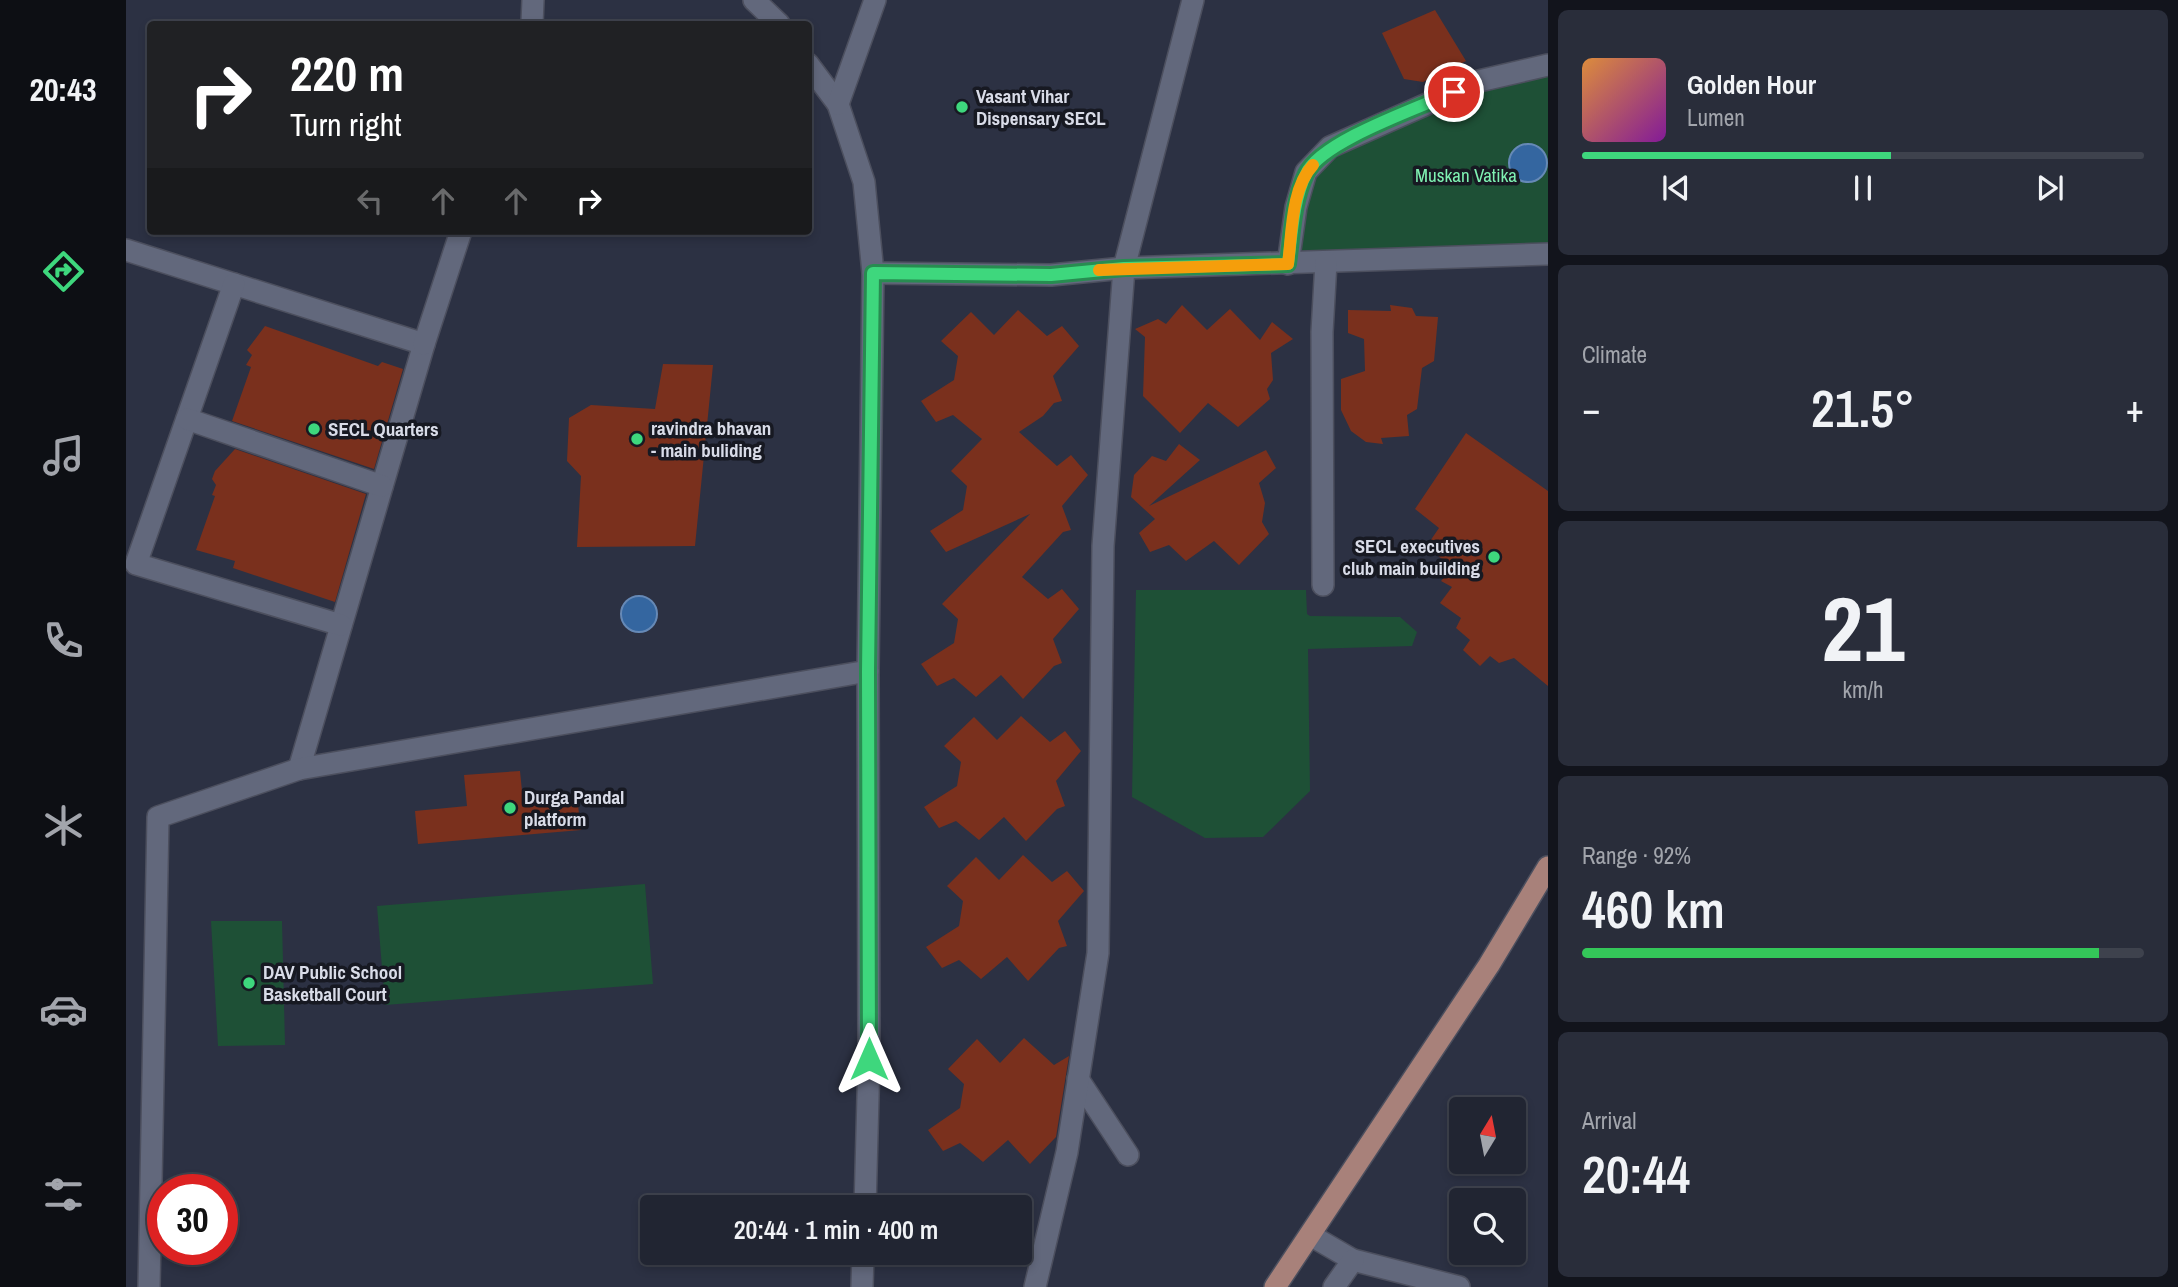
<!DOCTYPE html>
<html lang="en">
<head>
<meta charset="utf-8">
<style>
	:root { --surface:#212532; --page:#292d3a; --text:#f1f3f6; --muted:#a2a5ac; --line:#3e424d; --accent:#3ed77d }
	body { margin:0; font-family:"Archivo Narrow",sans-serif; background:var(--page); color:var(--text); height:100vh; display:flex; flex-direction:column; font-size:26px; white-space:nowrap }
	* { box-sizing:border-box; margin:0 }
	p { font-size:23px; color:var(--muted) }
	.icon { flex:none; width:38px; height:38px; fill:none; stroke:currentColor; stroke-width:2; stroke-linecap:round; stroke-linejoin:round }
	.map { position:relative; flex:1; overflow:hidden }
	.details { display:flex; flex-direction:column; gap:10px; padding:10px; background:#12141c; width:630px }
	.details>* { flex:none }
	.hud { position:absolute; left:21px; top:21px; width:665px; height:214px; border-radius:7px; box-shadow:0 4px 10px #0003,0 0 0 2px var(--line); background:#202124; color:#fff; overflow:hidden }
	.needle { width:46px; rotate:10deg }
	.buttons { position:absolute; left:1323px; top:1097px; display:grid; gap:14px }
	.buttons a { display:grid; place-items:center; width:77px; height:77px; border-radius:7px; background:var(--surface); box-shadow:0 4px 10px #0003,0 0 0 2px var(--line); font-size:35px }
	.speed { position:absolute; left:21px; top:1174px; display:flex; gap:14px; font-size:35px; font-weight:700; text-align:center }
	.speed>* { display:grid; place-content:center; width:91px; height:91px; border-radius:50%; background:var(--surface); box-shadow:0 4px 10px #0003,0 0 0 2px var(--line); line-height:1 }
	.speed .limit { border:10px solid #d22; background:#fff; color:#111 }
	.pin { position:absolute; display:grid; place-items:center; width:60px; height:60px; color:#fff; margin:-30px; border:4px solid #fff; border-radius:50%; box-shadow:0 2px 7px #0007 }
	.me { position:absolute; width:77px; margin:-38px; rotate:0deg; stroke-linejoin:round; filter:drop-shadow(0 0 5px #0008) }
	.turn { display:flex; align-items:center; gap:24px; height:147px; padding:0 28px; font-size:32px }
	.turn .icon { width:91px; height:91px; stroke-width:2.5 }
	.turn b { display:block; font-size:49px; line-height:60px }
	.lanes { display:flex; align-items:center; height:66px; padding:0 28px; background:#0003; justify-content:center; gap:35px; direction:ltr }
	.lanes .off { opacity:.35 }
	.big { font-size:52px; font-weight:600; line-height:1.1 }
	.details .widget { flex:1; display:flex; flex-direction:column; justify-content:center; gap:10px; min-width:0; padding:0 24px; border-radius:10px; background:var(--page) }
	.details .dial { align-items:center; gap:0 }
	.dial b { font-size:91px; line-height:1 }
	.song { display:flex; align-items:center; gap:21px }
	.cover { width:84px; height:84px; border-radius:10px; background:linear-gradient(135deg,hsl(30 70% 55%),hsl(290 70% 35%)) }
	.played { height:7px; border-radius:4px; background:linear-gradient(90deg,var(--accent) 55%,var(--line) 55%) }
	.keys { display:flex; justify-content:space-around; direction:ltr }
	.heat { display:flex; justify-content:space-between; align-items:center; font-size:38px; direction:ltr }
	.charge { height:10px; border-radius:5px; background:linear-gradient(90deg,#34c759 92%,var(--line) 0) }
	.trip { position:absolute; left:514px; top:1195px; width:392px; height:70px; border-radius:7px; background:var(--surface); box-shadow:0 4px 10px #0003,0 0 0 2px var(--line); font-weight:600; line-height:70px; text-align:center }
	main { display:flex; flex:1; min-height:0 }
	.menu { display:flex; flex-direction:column; width:126px; justify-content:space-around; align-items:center; background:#0d0f14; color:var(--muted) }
	.menu .icon { width:49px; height:49px }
	.menu .current { color:var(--accent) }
	.menu b { font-size:32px; color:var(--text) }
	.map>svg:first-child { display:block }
	.green { fill:#1e5036 }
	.water { fill:#3466a0; stroke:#6689b6; stroke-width:2 }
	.building { fill:#7a301d }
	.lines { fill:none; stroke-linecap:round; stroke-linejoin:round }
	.minor-casing { stroke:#4c4f5e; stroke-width:24 }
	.major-casing { stroke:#4c4f5e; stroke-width:24 }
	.minor { stroke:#62687c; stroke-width:21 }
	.major { stroke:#a8817a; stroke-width:21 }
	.route-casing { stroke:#288c51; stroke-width:18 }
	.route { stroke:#3ed77d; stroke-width:12 }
	.slow { stroke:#f59e0b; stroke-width:12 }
	.poi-dot { fill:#3ed77d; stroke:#171922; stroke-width:2.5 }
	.labels { text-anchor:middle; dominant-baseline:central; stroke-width:7; stroke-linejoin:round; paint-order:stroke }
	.poi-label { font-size:19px; font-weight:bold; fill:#d9dce8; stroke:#171922; text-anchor:start }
	.park-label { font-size:19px; fill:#7ff1b2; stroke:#171922 }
</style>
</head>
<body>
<main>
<nav class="menu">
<b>20:43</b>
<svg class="icon current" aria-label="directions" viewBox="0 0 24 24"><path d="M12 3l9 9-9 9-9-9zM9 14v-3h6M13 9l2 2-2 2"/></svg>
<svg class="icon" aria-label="music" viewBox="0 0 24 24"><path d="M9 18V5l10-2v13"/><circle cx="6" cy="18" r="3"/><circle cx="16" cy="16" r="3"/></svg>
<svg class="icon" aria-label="phone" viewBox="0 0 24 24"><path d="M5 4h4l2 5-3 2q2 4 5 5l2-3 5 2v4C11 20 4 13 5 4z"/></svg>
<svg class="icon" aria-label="climate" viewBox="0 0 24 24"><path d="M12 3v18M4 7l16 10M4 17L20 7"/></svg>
<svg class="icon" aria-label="car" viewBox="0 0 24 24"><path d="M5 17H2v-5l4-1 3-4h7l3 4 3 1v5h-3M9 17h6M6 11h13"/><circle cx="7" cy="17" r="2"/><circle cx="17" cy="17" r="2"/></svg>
<svg class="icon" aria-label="filters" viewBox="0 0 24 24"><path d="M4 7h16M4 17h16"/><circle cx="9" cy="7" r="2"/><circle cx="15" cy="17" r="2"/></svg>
</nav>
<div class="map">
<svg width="1422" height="1287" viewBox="0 0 1422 1287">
	<rect width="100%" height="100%" fill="#2c3143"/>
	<g class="green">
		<polygon points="1422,65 1422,254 1162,264 1170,207 1204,147"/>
		<polygon points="1010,590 1180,590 1181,614 1184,616 1274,617 1291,632 1286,646 1182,649 1184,791 1137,837 1079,838 1006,797"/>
		<polygon points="519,884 527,984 259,1005 251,906"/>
		<polygon points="85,921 156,921 159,1045 92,1046"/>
	</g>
	<g class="water">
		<circle cx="1402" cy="163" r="19"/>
		<circle cx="513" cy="614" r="18"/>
	</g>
	<g class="building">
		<polygon points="1309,10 1340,61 1297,82 1278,79 1256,33"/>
		<polygon points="1056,305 1081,330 1104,309 1134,340 1146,322 1167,339 1145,353 1147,380 1141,389 1144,399 1112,427 1082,403 1054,433 1017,396 1019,337 1009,329 1032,319 1040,324"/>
		<polygon points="1264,305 1286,308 1290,316 1312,317 1308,361 1296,368 1291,409 1281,415 1283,436 1255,438 1257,444 1240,442 1225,431 1215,410 1215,379 1239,371 1238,339 1222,333 1222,310 1265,311"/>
		<polygon points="892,310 921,336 936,326 953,346 927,376 936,401 928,403 917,416 893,432 931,466 945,455 962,475 936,506 945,530 937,532 896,577 922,599 936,589 953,609 927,639 936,663 928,666 897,699 875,675 850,697 828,678 811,686 795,664 828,643 832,619 816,604 904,514 820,552 804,531 837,510 841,486 825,471 856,439 827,415 810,422 795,401 828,380 832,356 815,341 845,312 868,335"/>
		<polygon points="139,326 252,366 256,362 277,369 248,469 106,421 125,367 120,365 126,355 121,350"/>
		<polygon points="537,364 587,365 569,546 451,547 455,476 441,461 443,418 465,405 529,409"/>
		<polygon points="1340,433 1422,491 1422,686 1388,658 1373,663 1364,656 1354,666 1337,650 1344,640 1330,628 1335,618 1314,603 1326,587 1315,581 1327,567 1300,547 1313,528 1289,509"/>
		<polygon points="1053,444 1074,460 1023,506 1140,450 1150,468 1133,483 1139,503 1136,522 1143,534 1113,565 1088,541 1060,561 1043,545 1024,552 1013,533 1029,519 1005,497 1008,475 1026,456 1040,461"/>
		<polygon points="109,449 240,494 209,602 107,568 109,561 70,550 89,496 86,495 90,485 86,479 89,471"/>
		<polygon points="895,716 924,742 939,731 955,751 930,781 939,806 931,809 900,841 878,817 853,840 830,821 813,828 798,807 831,786 835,762 818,746 848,717 871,740"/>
		<polygon points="394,771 397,801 451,797 455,830 292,844 289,811 341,806 338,775"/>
		<polygon points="897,855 926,882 941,871 958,891 932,921 941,946 933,948 902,981 881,957 855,979 833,960 816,968 800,947 833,926 837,901 821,886 850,857 873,880"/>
		<polygon points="898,1038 928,1065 943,1056 930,1137 904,1164 882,1140 857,1162 834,1143 817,1151 802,1130 834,1108 838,1084 822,1069 851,1039 874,1063"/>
	</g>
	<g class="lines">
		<defs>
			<g id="minor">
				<polyline points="628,0 653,24"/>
				<polyline points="406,24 407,0"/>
				<polyline points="682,64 712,104 738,182 747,273 742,671 743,1059 739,1208"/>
				<polyline points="712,104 749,0"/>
				<polyline points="0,250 298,344 173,769"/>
				<polyline points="1162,264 1170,207 1180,172 1204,147 1353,81 1422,65"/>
				<polyline points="747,273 925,275 998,268 1422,254"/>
				<polyline points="108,284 10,564 215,625"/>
				<polyline points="298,344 335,231"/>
				<polyline points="61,419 256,486"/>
				<polyline points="1197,585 1196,332 1200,262"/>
				<polyline points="952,1079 1002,1155"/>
				<polyline points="1184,1235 1227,1260 1333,1287"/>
				<polyline points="23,1287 32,817 173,769 742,671"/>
				<polyline points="736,1287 737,1253"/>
				<polyline points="909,1287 941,1152 972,953 977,546 998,268 1067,0"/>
				<polyline points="1208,1287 1227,1260"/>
			</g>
			<polyline id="major" points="1149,1287 1363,965 1422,867"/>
		</defs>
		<use href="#minor" class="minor-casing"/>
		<use href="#major" class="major-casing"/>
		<use href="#minor" class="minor"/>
		<use href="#major" class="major"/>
	</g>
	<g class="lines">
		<defs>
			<path id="route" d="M743,1059L742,671L747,273L925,275L998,268L1162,264C1166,234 1167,201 1180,174C1195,141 1293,108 1328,92"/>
		</defs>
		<use href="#route" class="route-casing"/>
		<use href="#route" class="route"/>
		<path class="slow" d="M973,270L1162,264C1166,234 1165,188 1187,165"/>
	</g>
	<g class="poi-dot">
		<circle cx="836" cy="107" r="7"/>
		<circle cx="188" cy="429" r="7"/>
		<circle cx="511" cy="439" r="7"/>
		<circle cx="1368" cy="557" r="7"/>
		<circle cx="384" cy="808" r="7"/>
		<circle cx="123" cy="983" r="7"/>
	</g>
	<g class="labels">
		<g class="poi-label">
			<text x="850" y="96">Vasant Vihar<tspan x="850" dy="22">Dispensary SECL</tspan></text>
			<text x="525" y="428">ravindra bhavan<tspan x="525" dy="22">- main buliding</tspan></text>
			<text x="202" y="429">SECL Quarters</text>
			<text x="1354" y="546" text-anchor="end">SECL executives<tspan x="1354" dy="22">club main building</tspan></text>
			<text x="398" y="797">Durga Pandal<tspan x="398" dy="22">platform</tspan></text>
			<text x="137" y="972">DAV Public School<tspan x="137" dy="22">Basketball Court</tspan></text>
		</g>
		<g class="park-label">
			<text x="1340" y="175">Muskan Vatika</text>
		</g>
	</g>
</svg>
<div class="buttons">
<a><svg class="needle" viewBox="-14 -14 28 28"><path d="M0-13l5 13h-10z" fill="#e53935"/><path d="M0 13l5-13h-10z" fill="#a2a5ac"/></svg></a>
<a><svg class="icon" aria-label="search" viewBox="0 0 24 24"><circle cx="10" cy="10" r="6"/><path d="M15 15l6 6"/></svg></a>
</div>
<div class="speed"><div class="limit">30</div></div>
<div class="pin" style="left:1328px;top:92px;background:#d93025"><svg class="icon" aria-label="arrive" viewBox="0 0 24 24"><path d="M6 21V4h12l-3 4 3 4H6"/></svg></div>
<svg class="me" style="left:743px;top:1059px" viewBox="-20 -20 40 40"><path d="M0-17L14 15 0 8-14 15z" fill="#3ed77d" stroke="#fff" stroke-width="4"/></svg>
<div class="trip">20:44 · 1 min · 400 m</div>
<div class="hud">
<div class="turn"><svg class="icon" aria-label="right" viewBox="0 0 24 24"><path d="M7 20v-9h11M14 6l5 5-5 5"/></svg><div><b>220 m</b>Turn right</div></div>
<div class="lanes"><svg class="icon off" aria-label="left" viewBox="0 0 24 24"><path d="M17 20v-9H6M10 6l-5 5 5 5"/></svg><svg class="icon off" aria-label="ahead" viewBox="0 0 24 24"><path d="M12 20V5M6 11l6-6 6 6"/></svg><svg class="icon off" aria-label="ahead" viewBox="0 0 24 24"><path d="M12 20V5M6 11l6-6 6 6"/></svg><svg class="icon" aria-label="right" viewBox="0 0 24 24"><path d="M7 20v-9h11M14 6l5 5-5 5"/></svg></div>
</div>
</div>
<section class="details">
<div class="widget">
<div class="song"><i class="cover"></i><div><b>Golden Hour</b><p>Lumen</p></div></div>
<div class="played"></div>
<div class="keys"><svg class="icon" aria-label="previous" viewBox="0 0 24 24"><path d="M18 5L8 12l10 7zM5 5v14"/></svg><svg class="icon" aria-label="pause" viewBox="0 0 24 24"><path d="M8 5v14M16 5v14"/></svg><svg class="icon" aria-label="next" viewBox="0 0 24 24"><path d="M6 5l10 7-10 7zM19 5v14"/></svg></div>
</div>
<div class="widget"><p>Climate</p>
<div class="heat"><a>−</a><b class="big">21.5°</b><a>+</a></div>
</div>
<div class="widget dial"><b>21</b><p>km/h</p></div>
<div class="widget"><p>Range · 92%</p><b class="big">460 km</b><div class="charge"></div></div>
<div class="widget"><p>Arrival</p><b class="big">20:44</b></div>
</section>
</main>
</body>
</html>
